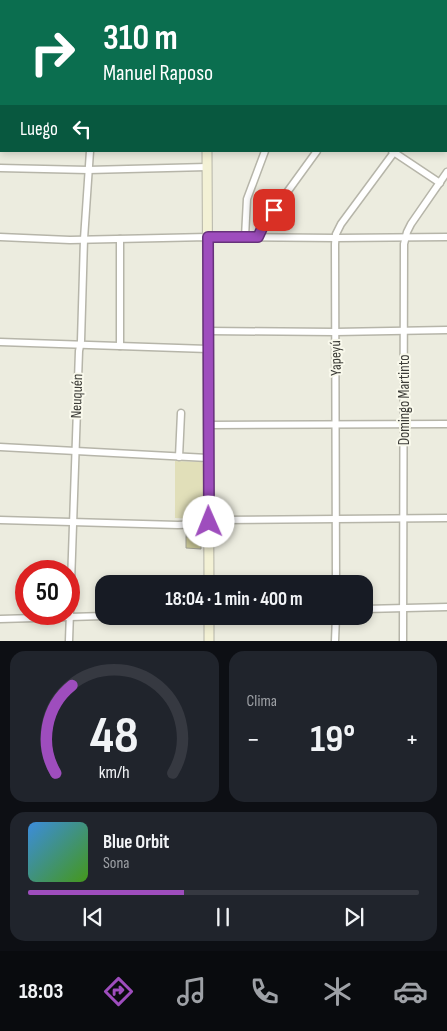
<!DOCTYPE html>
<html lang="es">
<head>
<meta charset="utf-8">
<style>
	:root { --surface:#171b24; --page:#20242c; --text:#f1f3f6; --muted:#9ea1a6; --line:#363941; --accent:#9e4dbd }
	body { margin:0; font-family:"Sofia Sans Condensed",sans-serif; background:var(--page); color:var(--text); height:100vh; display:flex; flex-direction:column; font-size:19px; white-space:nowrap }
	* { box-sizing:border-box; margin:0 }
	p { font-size:16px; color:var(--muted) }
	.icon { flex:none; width:28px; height:28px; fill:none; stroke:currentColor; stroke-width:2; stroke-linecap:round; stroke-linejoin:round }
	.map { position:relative; height:641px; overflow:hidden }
	.drawer { display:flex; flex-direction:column; gap:10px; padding:10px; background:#0d0f14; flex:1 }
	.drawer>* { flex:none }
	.hud { position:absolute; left:0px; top:0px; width:448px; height:152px; box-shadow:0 2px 8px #0003; background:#0b6e4f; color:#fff; overflow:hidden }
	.speed { position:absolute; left:15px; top:560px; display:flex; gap:10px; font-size:25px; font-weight:700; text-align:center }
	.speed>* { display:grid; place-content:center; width:65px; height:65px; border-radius:50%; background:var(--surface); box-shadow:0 2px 8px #0003; line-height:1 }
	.speed .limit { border:8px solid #d22; background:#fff; color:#111 }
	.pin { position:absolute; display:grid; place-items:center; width:42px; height:42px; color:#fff; margin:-21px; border-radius:10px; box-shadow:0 2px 8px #0006 }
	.me { position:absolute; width:55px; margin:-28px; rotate:359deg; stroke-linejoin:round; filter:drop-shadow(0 0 4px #0008) }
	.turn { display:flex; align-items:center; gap:18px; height:105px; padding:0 20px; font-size:22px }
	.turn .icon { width:65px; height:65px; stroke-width:2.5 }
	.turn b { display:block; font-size:35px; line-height:42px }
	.then { display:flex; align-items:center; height:48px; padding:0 20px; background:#0003; gap:10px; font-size:19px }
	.big { font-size:38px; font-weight:700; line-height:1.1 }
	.drawer .card { flex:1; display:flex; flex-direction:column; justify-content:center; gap:8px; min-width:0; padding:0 18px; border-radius:15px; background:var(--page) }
	.drawer .dial { align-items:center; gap:0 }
	.dial svg { height:130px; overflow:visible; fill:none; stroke:var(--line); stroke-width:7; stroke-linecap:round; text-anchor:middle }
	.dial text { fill:var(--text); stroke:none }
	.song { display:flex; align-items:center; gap:15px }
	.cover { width:60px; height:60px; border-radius:8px; background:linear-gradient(135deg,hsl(210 70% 55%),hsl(100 70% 35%)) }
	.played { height:5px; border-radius:2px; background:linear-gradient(90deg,var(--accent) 40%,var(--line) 40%) }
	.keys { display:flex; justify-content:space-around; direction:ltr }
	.heat { display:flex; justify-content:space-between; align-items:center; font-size:28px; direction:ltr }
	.drawer .tiles { flex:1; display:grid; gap:10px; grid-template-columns:1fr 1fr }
	.card:last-child { grid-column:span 2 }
	.trip { position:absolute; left:95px; top:575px; width:278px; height:50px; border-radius:15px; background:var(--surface); box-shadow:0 2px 8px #0003; font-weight:700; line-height:50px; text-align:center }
	.dock { display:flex; height:80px; justify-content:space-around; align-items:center; background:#090b0e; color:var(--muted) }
	.dock .icon { width:35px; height:35px }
	.dock .current { color:var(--accent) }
	.dock b { font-size:22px; color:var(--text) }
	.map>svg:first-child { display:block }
	.green { fill:#e1dfb9 }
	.building { fill:#c7c595; stroke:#a0a094 }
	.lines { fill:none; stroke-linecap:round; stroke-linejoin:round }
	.street-casing { stroke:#b6b5a9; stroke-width:9 }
	.secondary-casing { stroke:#b6b5a9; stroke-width:11 }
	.primary-casing { stroke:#cccccb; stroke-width:12 }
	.street { stroke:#fff; stroke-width:6 }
	.secondary { stroke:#f3f1d5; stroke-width:9 }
	.primary { stroke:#e7e3aa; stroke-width:10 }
	.route-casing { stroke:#67327b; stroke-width:12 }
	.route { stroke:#9e4dbd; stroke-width:9 }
	.labels { text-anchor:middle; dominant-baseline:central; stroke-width:4; stroke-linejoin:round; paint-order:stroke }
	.street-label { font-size:15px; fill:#3c3c37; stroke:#f9f9ec }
</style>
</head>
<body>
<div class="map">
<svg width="447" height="641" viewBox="0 0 447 641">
	<rect width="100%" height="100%" fill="#ececdf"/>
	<polygon class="green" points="175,461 202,462 204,467 205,519 175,518"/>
	<g class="building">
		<polygon points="187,530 198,530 201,532 201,538 186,537"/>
		<polygon points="186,537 201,538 201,549 186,548"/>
	</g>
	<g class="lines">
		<defs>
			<g id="street">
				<polyline points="106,1 107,0"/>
				<polyline points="304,1 305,0"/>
				<polyline points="382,1 382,0"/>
				<polyline points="446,67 447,67"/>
				<polyline points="446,84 447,83"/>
				<polyline points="0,94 1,94"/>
				<polyline points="392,151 440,183"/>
				<polyline points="0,168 88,170 207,167"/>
				<polyline points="0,237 70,240 208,237 336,238 447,237"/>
				<polyline points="245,237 247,199 265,151"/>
				<polyline points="258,237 264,224 317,151"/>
				<polyline points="208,331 335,332 447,330"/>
				<polyline points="0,342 208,349"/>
				<polyline points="120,346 120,239"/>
				<polyline points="208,425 447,424"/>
				<polyline points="0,447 208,458"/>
				<polyline points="179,457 181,413"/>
				<polyline points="0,520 178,525 199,524 217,520 447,518"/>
				<polyline points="336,584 335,244 336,234 341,224 395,151"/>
				<polyline points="364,609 447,607"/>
				<polyline points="0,619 104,616"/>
				<polyline points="69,641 79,351 81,341 84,239 90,151"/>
				<polyline points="335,641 336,616"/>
				<polyline points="403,641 404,244 407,232 411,224 447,172"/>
			</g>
			<g id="secondary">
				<polyline points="208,1 208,0"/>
				<polyline points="207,151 209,584"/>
				<polyline points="209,616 209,641"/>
			</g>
			<g id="primary">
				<polyline points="277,0 291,1"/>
				<polyline points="446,13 447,13"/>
			</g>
		</defs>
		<use href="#street" class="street-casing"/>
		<use href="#secondary" class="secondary-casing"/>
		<use href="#primary" class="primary-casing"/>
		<use href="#street" class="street"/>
		<use href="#secondary" class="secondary"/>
		<use href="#primary" class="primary"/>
	</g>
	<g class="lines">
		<defs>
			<polyline id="route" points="209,522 208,237 258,237 264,224 274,210"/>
		</defs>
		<use href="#route" class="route-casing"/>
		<use href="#route" class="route"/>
	</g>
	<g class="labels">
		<g class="street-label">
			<text transform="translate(336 358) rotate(-91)">Yapeyú</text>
			<text transform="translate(77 396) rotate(-88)">Neuquén</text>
			<text transform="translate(404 400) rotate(-90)">Domingo Martinto</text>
		</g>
	</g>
</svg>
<div class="speed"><div class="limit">50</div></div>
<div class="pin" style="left:274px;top:210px;background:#d93025"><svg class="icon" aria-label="arrive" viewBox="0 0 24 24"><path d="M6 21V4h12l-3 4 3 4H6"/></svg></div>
<svg class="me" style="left:209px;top:522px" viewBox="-20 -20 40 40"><circle r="19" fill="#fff"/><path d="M0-13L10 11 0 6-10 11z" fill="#9e4dbd"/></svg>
<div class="trip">18:04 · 1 min · 400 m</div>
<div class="hud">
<div class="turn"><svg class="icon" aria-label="right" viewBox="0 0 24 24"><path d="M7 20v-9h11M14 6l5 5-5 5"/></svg><div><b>310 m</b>Manuel Raposo</div></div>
<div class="then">Luego<svg class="icon" aria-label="left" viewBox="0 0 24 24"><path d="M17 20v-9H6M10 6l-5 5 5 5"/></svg></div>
</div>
</div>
<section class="drawer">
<div class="tiles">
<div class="card dial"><svg viewBox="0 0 100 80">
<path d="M14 69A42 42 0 1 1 86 69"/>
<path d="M14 69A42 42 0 0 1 24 15" stroke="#9e4dbd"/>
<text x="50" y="56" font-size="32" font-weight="700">48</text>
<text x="50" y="72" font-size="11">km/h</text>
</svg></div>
<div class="card"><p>Clima</p>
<div class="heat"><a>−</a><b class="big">19°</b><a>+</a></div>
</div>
<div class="card">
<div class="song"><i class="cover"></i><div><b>Blue Orbit</b><p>Sona</p></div></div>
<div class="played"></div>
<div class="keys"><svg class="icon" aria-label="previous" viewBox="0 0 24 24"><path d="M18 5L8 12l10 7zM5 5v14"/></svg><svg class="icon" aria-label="pause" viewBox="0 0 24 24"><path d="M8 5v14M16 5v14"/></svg><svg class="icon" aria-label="next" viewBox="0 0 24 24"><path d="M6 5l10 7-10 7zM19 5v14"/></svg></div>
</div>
</div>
</section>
<nav class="dock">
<b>18:03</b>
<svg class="icon current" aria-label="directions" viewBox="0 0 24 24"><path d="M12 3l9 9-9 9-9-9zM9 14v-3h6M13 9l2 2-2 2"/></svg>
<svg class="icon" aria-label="music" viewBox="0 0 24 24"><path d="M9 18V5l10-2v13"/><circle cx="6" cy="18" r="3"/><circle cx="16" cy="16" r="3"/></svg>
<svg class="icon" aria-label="phone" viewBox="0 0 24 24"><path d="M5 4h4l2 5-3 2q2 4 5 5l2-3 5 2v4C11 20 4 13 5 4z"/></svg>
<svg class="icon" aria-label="climate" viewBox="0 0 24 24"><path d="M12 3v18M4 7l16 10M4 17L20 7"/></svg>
<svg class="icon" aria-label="car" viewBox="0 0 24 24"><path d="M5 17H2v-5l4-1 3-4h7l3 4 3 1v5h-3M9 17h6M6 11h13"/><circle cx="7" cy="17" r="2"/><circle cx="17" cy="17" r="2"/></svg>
</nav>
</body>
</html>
